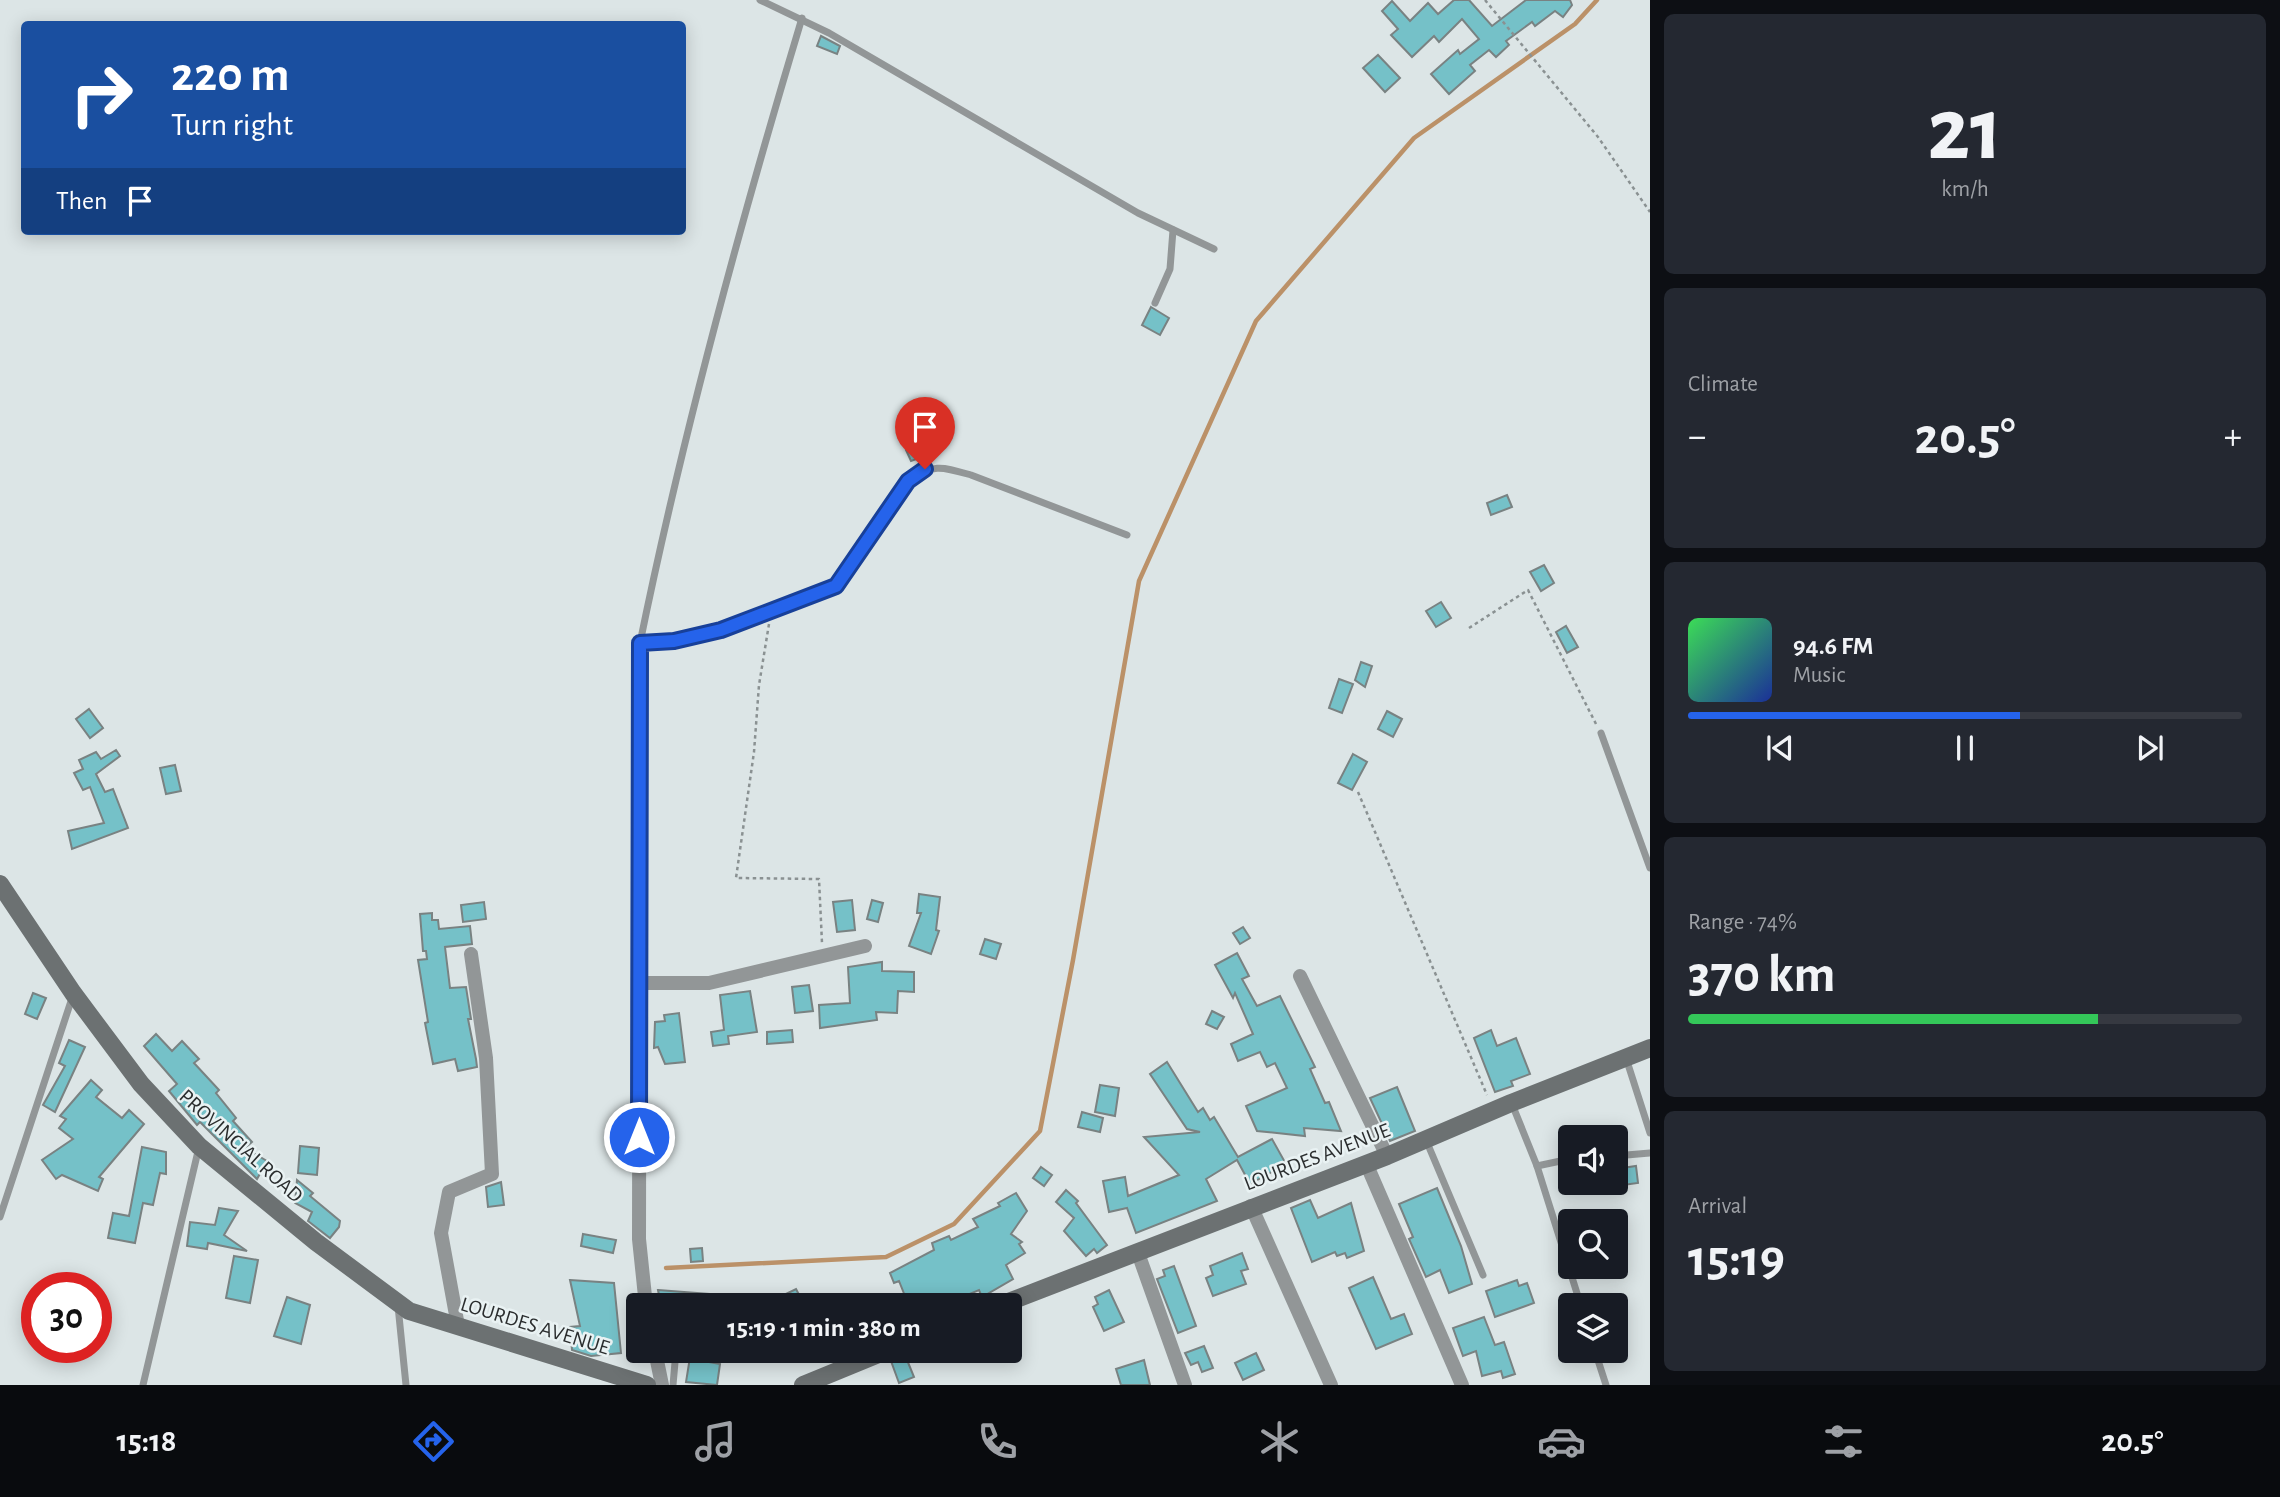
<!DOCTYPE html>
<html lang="en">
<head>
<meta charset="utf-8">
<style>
	:root { --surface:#171b24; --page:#242831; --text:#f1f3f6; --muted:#9ea1a6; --line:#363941; --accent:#2563eb }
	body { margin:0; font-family:"Alegreya Sans",sans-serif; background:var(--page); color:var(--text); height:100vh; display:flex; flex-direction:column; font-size:26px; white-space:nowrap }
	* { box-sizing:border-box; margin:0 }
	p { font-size:23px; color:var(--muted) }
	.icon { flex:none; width:38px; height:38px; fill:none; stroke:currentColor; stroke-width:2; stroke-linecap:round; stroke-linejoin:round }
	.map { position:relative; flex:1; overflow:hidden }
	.drawer { display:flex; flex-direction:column; gap:14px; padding:14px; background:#0d0f14; width:630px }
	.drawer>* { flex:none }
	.banner { position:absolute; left:21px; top:21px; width:665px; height:214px; border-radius:7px; box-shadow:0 4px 18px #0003; background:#1a4fa0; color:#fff; overflow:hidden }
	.controls { position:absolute; left:1558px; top:1125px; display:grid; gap:14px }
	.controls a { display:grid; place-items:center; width:70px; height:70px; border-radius:7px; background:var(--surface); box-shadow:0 4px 18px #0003; font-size:35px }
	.speed { position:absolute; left:21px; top:1272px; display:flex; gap:14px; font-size:35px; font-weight:700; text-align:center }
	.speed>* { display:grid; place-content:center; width:91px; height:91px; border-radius:50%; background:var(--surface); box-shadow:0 4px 18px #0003; line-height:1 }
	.speed .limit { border:10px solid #d22; background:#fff; color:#111 }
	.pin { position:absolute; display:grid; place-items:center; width:60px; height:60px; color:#fff; margin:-72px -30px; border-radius:50% 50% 50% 0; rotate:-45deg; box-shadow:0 0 7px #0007 }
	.pin .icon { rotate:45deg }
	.me { position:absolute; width:77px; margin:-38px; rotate:0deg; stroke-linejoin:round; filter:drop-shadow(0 0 5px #0008) }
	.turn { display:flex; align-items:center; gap:24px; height:147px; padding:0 35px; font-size:32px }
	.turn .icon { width:91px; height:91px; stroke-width:2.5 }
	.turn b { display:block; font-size:49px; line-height:60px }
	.then { display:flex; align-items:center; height:66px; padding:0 35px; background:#0003; gap:14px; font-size:26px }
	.big { font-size:52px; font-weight:600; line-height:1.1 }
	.drawer .card { flex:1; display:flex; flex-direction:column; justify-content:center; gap:10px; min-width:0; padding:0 24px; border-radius:10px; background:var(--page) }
	.drawer .dial { align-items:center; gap:0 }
	.dial b { font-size:91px; line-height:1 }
	.song { display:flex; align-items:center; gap:21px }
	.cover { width:84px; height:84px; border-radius:10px; background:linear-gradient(135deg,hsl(130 70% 55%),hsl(230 70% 35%)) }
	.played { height:7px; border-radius:4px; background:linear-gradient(90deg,var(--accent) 60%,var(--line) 60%) }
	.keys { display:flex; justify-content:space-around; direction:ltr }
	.heat { display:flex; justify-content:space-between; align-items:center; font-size:38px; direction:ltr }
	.charge { height:10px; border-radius:5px; background:linear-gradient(90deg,#34c759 74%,var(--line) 0) }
	.trip { position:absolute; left:626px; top:1293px; width:396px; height:70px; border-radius:7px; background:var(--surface); box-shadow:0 4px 18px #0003; font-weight:600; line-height:70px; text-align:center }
	.dock { display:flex; height:112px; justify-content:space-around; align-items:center; background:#090b0e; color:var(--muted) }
	.dock .icon { width:49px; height:49px }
	.dock .selected { color:var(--accent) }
	.dock b { font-size:32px; color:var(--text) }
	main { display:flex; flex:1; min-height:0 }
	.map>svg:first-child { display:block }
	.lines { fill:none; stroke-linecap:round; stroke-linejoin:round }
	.stream { stroke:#bb9168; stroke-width:4.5 }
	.building { fill:#75c1c8; stroke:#798282; stroke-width:2 }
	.path { stroke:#8a9192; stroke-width:2.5; stroke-dasharray:3.5 3.5; stroke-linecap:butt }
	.lane { stroke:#929697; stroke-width:7 }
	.street { stroke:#929697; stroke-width:14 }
	.secondary { stroke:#6c7172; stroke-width:18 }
	.route-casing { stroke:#184099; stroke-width:18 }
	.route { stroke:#2563eb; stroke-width:12 }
	.labels { text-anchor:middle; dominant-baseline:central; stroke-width:5; stroke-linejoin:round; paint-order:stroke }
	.street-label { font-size:21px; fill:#2b2e2f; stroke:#e9f2f3 }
</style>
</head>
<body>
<main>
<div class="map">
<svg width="1650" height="1385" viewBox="0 0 1650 1385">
	<rect width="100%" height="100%" fill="#dce5e6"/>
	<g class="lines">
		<polyline class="stream" points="666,1268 886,1257 954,1224 1040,1131 1073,960 1139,581 1256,321 1414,138 1575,24 1597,0"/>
	</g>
	<g class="building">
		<polygon points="1454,0 1469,0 1492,26 1526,0 1570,0 1572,5 1563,17 1555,11 1535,26 1532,22 1506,41 1509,45 1496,57 1489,50 1470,65 1475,71 1449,94 1431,74 1458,50 1460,54 1479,39 1462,19 1439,42 1434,36 1412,57 1391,35 1398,29 1382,11 1392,1 1410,21 1428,3 1438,14"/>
		<polygon points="821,36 840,46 837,54 817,46"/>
		<polygon points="1378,55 1400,78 1385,92 1363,68"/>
		<polygon points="1151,307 1169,318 1160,335 1142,325"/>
		<polygon points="920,445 925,456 911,461 906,450"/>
		<polygon points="1507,495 1512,507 1491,515 1487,503"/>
		<polygon points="1544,565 1554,583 1541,591 1530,572"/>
		<polygon points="1441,602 1451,618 1436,627 1426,611"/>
		<polygon points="1566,626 1578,647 1567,653 1556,632"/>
		<polygon points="1361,662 1372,666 1365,687 1355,680"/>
		<polygon points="1339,679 1353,684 1342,713 1329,708"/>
		<polygon points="89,709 103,728 90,738 76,719"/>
		<polygon points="1387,711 1402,719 1393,737 1378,729"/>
		<polygon points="116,750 120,756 96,774 105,792 113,789 128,828 72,849 68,831 104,823 90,787 83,790 74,773 83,769 79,760 96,752 101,759"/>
		<polygon points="1353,754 1367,762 1352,790 1338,783"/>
		<polygon points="175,765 181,791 166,794 160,768"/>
		<polygon points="919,894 940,897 936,930 939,931 931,954 909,946 921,913 917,913"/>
		<polygon points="852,900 855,930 837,932 833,902"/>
		<polygon points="872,900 883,903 878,922 867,919"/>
		<polygon points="484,902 486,919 463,922 461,905"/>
		<polygon points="432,913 432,920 438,920 439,929 470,926 472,944 445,947 450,988 466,987 471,1019 468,1019 476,1059 477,1067 458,1071 455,1059 433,1064 425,1023 428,1022 418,960 427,959 426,951 423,951 420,914"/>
		<polygon points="1243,927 1250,938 1240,944 1233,933"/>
		<polygon points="985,939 1001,944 996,959 980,954"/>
		<polygon points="1237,953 1249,976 1242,979 1257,1006 1280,996 1315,1067 1310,1069 1325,1103 1329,1102 1341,1131 1304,1128 1305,1136 1257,1131 1246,1106 1287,1088 1275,1063 1267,1067 1260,1052 1238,1061 1231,1044 1253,1034 1235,993 1233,998 1215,965"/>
		<polygon points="882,962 882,971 914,972 914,992 898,991 897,1013 876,1012 877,1020 820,1028 819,1005 850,1003 848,967"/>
		<polygon points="809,985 813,1011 795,1013 792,987"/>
		<polygon points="750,991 757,1032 728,1036 729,1044 713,1046 711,1032 724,1030 720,995"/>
		<polygon points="33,993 46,998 37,1019 25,1014"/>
		<polygon points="1212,1011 1224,1017 1217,1029 1206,1024"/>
		<polygon points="679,1013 685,1062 665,1064 658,1047 654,1048 655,1022 665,1021 664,1015"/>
		<polygon points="792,1030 793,1042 767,1044 767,1032"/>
		<polygon points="1491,1030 1497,1046 1516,1038 1530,1074 1511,1081 1513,1086 1495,1092 1474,1038"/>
		<polygon points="156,1034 172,1051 182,1041 199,1059 194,1063 219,1090 216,1093 236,1118 233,1121 252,1142 245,1148 267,1161 257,1179 200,1122 197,1125 169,1091 177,1084 144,1046"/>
		<polygon points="69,1040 85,1047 55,1112 43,1105 65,1066 59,1063"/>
		<polygon points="1167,1062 1198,1112 1203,1108 1210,1120 1214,1117 1238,1157 1272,1139 1286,1164 1250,1184 1237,1160 1206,1179 1217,1201 1136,1233 1127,1208 1109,1212 1103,1181 1125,1177 1128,1196 1179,1175 1144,1137 1200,1132 1187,1129 1150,1074"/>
		<polygon points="91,1080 102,1090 96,1097 122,1118 129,1110 144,1124 99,1177 103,1179 98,1191 62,1175 56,1179 42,1160 73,1139 59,1128 66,1119 60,1116"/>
		<polygon points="1100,1085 1119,1088 1115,1116 1095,1112"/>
		<polygon points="1397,1087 1415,1131 1390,1141 1370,1098"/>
		<polygon points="1082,1112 1103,1118 1100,1132 1078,1127"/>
		<polygon points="300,1146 319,1148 317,1175 298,1173"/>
		<polygon points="142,1147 166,1152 166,1174 160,1173 153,1205 143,1203 135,1243 108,1238 113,1213 129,1216"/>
		<polygon points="1636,1166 1638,1183 1615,1186 1615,1169"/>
		<polygon points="1041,1167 1052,1175 1044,1186 1033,1178"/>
		<polygon points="297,1180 313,1193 310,1196 340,1221 339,1227 330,1238 308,1221 312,1212 295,1203"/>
		<polygon points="501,1182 504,1205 488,1207 486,1187"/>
		<polygon points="1437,1188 1461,1246 1472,1284 1449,1293 1440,1270 1426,1277 1409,1239 1413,1237 1399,1204"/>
		<polygon points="1066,1190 1078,1201 1076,1203 1107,1245 1097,1253 1094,1249 1086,1256 1064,1231 1074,1218 1056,1202"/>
		<polygon points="1016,1193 1027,1211 1011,1234 1022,1242 1019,1244 1025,1253 1006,1265 1013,1279 982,1297 979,1290 941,1306 909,1306 899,1281 894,1283 890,1273 934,1250 932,1243 949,1236 951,1240 978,1227 973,1219 1000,1206 998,1203"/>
		<polygon points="1310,1200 1318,1218 1351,1203 1364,1251 1347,1258 1345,1253 1337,1256 1335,1252 1312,1262 1291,1208"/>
		<polygon points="219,1208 238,1211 224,1235 247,1251 208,1243 207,1249 187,1246 190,1222 215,1225"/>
		<polygon points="583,1234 616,1240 613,1253 581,1246"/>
		<polygon points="702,1248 703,1261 691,1262 690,1249"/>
		<polygon points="1242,1253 1248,1269 1241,1271 1246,1284 1213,1296 1206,1278 1213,1275 1210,1266"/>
		<polygon points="234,1256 258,1260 250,1303 226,1298"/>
		<polygon points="1174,1266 1196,1326 1178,1333 1157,1279 1165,1276 1163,1270"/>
		<polygon points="1373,1277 1391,1319 1404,1314 1412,1334 1376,1349 1349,1288"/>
		<polygon points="570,1280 614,1283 621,1353 591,1356 572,1350 570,1327 580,1326"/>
		<polygon points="1517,1280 1519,1286 1527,1283 1534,1303 1495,1317 1486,1291"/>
		<polygon points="796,1289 805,1306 765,1306 786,1294"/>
		<polygon points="658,1290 748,1297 747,1306 661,1306"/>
		<polygon points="1109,1290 1124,1322 1104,1331 1093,1307 1098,1304 1095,1297"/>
		<polygon points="287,1297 310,1305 301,1344 274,1336"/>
		<polygon points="1484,1317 1495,1345 1504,1342 1515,1374 1503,1378 1501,1371 1482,1376 1476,1351 1463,1356 1453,1328"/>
		<polygon points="1204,1346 1213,1368 1202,1372 1198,1362 1191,1365 1185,1353"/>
		<polygon points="691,1351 704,1351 703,1361 720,1364 717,1385 686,1382"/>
		<polygon points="1256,1353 1264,1370 1243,1380 1235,1363"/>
		<polygon points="905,1355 914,1377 899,1383 891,1361"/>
		<polygon points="1144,1360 1150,1385 1121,1385 1116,1369"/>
	</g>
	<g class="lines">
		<g class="path">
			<polyline points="1485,0 1598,137 1650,212"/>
			<polyline points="769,624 759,685 754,752 736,878 819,879 822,943"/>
			<polyline points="1469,628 1528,590 1596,724"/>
			<polyline points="1358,792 1487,1095"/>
		</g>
		<g class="lane">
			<polyline points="760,0 829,33 1138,213 1214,249"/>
			<path d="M802,18C740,224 683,432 640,643L674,641L721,630L836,586L908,481C933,463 943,467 971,475L1127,535"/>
			<polyline points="1155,303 1170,269 1173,230"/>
			<polyline points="1601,733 1650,868"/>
			<polyline points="1626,1058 1650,1133"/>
			<polyline points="1512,1104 1537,1166 1581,1306"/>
			<polyline points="1426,1140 1483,1275"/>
			<polyline points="1615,1156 1650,1153"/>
			<polyline points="1537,1166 1570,1159"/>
			<polyline points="0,1217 73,995"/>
			<polyline points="398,1306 406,1385"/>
			<polyline points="1595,1351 1606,1385"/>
			<polyline points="143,1385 199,1147"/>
			<polyline points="673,1385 676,1351"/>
		</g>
		<g class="street">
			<polyline points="640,643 639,1239 646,1306"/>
			<polyline points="1300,976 1387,1156"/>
			<polyline points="640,983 709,983 865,946"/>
			<polyline points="1366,1163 1462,1385"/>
			<polyline points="1251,1206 1331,1385"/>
			<polyline points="1138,1253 1185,1385"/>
			<polyline points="458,1326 441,1233 449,1192 492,1174 486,1058 471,954"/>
			<polyline points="655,1351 662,1385"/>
		</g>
		<g class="secondary">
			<polyline points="0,884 73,993 141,1084 199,1146 316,1242 409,1311 647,1385"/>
			<polyline points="998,1306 1387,1156 1511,1103 1650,1048"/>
			<polyline points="803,1385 886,1351"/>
		</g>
	</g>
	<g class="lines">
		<defs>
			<polyline id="route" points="639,1137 640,643 674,641 721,630 836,586 908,481 925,469"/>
		</defs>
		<use href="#route" class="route-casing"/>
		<use href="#route" class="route"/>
	</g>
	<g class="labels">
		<g class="street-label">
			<text transform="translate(241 1146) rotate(42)">PROVINCIAL ROAD</text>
			<text transform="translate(1317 1157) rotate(-21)">LOURDES AVENUE</text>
			<text transform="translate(535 1326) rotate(17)">LOURDES AVENUE</text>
		</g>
	</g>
</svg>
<div class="controls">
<a><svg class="icon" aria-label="sound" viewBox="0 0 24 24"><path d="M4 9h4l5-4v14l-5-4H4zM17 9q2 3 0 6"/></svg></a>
<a><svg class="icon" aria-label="search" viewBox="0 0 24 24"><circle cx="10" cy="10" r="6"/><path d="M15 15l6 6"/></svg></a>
<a><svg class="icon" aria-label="layers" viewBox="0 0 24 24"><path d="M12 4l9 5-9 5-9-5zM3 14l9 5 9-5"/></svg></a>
</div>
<div class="speed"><div class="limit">30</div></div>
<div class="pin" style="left:925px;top:469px;background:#d93025"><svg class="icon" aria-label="arrive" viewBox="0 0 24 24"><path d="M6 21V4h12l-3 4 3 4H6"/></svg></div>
<svg class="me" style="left:639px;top:1137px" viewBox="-20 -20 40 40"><circle r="17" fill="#2563eb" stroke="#fff" stroke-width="3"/><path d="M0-11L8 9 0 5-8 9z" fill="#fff"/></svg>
<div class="trip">15:19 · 1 min · 380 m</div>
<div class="banner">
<div class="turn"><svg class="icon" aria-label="right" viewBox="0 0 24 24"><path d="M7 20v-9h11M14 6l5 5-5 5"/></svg><div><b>220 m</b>Turn right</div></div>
<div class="then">Then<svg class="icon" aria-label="arrive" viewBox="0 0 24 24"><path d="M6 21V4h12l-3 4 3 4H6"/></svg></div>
</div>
</div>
<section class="drawer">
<div class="card dial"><b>21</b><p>km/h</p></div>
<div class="card"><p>Climate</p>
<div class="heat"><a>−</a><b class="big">20.5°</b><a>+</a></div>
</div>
<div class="card">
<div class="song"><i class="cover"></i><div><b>94.6 FM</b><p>Music</p></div></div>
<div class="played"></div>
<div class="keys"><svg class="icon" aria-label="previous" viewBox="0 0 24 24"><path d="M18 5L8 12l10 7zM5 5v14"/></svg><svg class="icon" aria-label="pause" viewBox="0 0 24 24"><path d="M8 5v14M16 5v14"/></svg><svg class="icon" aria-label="next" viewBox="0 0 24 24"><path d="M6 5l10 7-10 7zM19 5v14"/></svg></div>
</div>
<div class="card"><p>Range · 74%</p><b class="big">370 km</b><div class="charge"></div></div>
<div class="card"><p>Arrival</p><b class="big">15:19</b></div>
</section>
</main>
<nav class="dock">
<b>15:18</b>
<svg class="icon selected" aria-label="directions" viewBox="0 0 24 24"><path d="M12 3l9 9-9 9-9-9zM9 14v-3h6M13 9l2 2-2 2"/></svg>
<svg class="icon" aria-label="music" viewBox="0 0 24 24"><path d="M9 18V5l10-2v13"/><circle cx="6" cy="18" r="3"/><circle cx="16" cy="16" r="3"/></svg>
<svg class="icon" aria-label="phone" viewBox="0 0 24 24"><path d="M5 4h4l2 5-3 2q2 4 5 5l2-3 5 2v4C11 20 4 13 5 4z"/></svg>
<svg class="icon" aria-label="climate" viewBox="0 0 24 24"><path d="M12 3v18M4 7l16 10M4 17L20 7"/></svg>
<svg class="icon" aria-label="car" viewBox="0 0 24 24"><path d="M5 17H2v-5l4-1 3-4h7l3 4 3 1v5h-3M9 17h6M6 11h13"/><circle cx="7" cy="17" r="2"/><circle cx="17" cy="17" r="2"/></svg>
<svg class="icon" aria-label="filters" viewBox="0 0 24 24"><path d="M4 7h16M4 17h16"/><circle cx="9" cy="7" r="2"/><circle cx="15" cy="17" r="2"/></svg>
<b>20.5°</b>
</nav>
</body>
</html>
